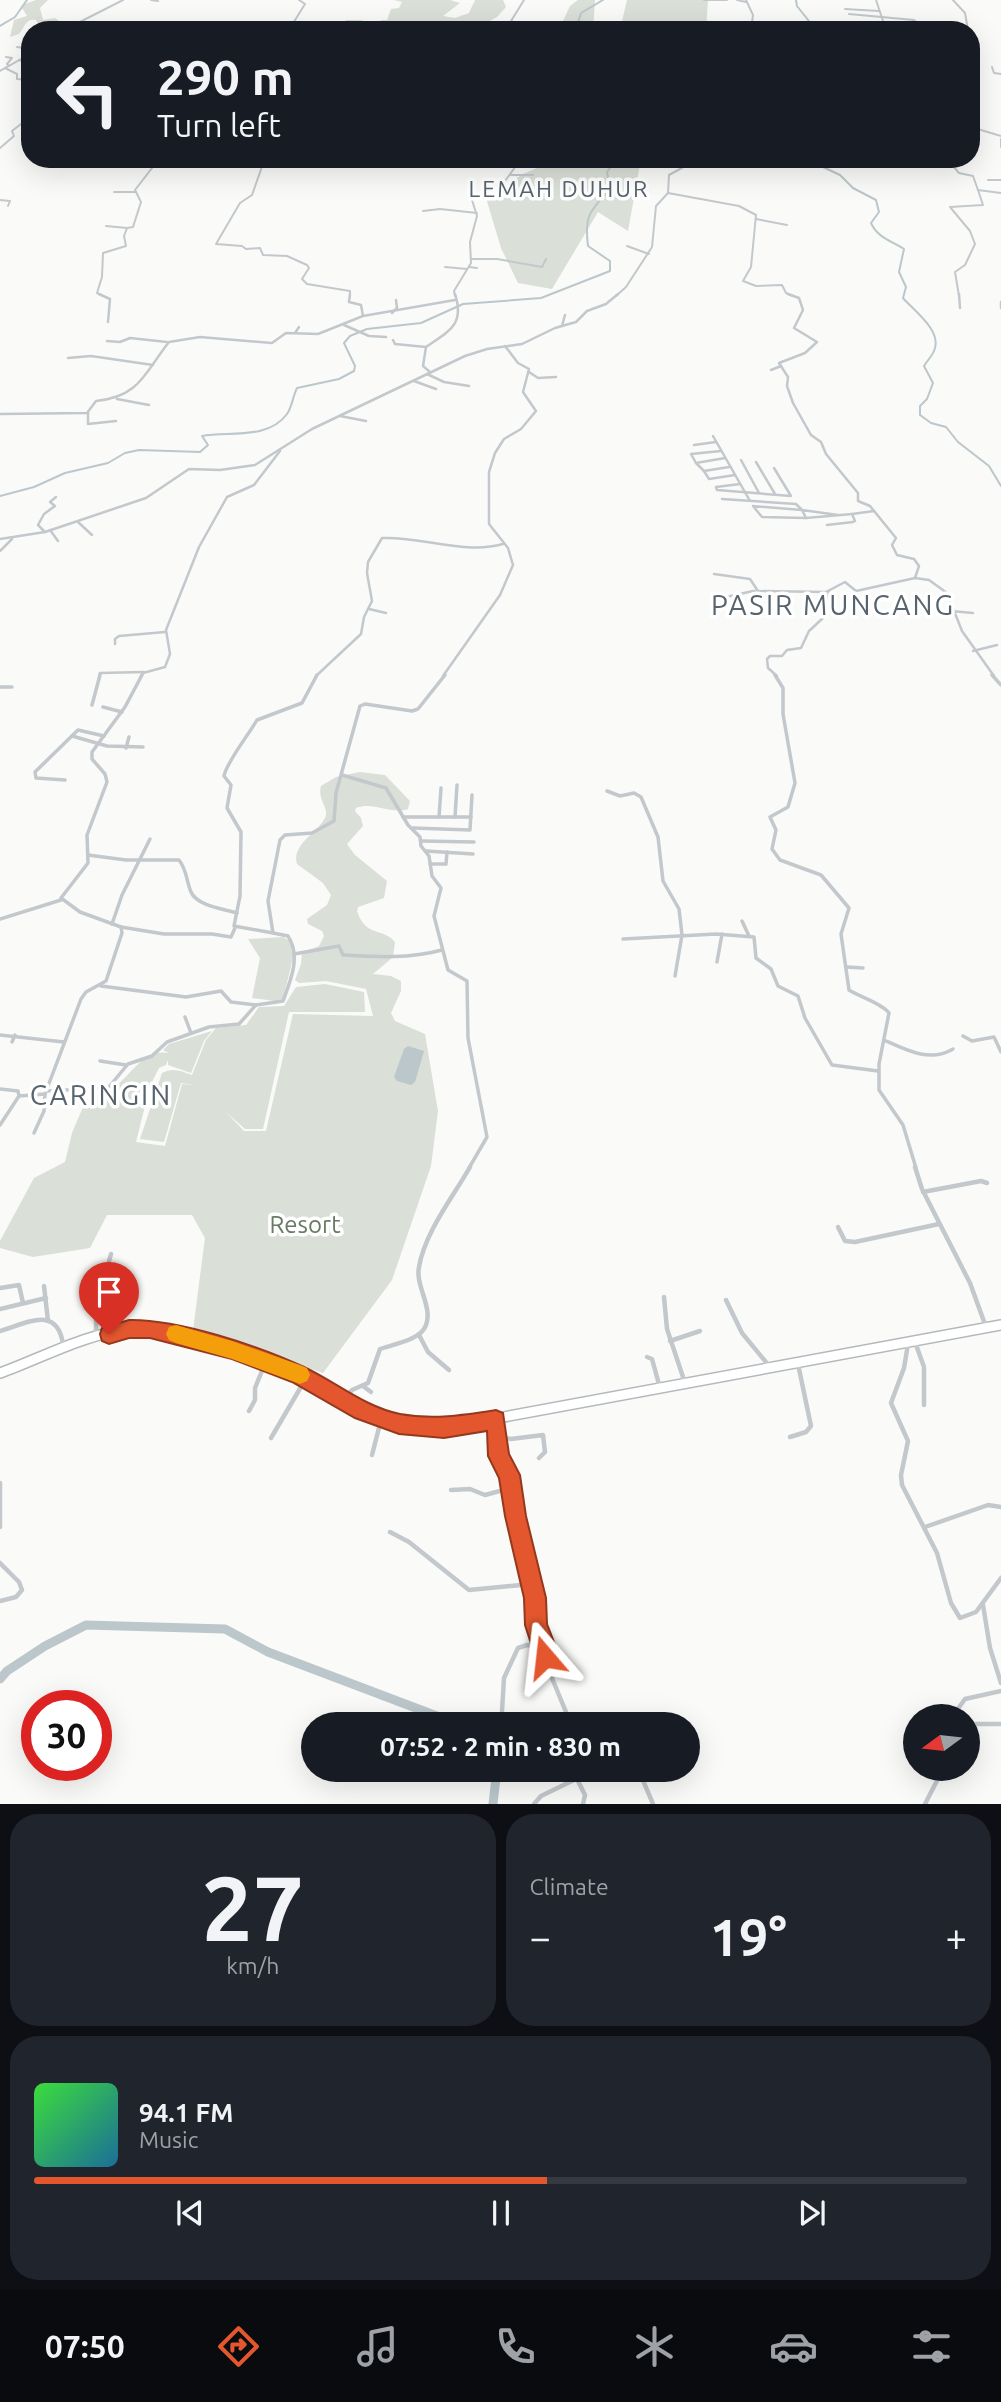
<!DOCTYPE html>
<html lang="en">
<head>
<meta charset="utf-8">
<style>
	:root { --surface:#171b24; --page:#20242c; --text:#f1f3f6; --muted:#9ea1a6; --line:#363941; --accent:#e4572e }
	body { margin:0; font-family:Ubuntu,sans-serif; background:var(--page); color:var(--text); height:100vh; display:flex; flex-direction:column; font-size:26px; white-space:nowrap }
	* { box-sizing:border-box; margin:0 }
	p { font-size:23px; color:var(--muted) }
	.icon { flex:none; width:38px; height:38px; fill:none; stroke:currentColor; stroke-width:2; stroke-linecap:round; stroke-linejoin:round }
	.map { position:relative; height:1804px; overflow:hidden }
	.details { display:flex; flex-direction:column; gap:10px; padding:10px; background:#0d0f14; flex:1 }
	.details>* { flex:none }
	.top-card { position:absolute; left:21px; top:21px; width:959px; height:147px; border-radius:28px; box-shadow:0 7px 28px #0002; background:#171b24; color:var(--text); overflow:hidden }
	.needle { width:46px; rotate:255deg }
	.fabs { position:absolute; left:903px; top:1704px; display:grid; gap:14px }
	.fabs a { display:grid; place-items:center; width:77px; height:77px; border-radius:50%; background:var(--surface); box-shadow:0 7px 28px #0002; font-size:35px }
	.speed { position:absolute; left:21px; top:1690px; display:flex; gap:14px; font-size:35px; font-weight:700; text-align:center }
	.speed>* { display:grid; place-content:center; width:91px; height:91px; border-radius:50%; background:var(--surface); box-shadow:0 7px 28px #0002; line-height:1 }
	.speed .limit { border:10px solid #d22; background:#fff; color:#111 }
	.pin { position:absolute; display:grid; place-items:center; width:60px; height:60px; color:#fff; margin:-72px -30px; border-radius:50% 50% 50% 0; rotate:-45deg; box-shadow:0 0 7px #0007 }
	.pin .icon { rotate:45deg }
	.me { position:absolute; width:77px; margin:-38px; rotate:343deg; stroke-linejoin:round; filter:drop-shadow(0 0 5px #0008) }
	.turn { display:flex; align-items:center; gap:24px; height:147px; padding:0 21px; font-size:32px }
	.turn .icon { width:91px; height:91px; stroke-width:2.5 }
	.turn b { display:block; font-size:49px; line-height:60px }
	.big { font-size:52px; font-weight:600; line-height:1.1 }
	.details .card { flex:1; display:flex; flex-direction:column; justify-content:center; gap:10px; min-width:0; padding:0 24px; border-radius:28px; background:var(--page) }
	.details .dial { align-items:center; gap:0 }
	.dial b { font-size:91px; line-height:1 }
	.song { display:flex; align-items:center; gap:21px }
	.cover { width:84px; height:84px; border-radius:10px; background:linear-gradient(135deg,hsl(120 70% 55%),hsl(200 70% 35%)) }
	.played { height:7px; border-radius:4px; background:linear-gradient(90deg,var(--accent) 55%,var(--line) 55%) }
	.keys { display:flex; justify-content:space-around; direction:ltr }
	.heat { display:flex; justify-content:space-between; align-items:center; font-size:38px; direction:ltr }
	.details .tiles { flex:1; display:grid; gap:10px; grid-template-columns:1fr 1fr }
	.card:last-child { grid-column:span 2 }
	.trip { position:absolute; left:301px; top:1712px; width:399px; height:70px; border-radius:35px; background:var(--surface); box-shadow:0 7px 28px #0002; font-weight:600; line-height:70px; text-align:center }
	.tabs { display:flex; height:112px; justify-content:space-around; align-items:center; background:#090b0e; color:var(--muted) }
	.tabs .icon { width:49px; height:49px }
	.tabs .active { color:var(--accent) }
	.tabs b { font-size:32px; color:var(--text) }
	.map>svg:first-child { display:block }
	.green { fill:#dadfd7 }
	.water { fill:#bbc7cb }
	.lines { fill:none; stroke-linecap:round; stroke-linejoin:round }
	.stream { stroke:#bbc7cb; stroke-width:2 }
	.river { stroke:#bbc7cb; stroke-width:9 }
	.trunk-casing { stroke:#b4b9bd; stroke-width:12 }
	.minor-far3 { stroke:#c3c8cc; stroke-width:2 }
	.minor-far2 { stroke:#c3c8cc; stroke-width:2.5 }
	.minor-far1 { stroke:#c3c8cc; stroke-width:3.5 }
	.minor { stroke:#c3c8cc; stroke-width:4.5 }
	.trunk { stroke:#fff; stroke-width:9 }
	.route { fill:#e4572e; stroke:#94391e; stroke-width:2 }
	.slow { fill:#f59e0b }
	.labels { text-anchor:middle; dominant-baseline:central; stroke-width:7; stroke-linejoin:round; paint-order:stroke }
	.far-quarter-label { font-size:23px; letter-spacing:2px; fill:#57646e; stroke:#fff }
	.park-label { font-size:24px; fill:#687a64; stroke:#fff }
	.quarter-label { font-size:28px; letter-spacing:2px; fill:#57646e; stroke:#fff }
</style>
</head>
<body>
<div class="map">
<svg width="1001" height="1804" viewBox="0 0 1001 1804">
	<rect width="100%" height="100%" fill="#fafaf8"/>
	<g class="green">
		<path d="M36,0H48L40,8L43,20L55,18L59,21L53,25L43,23L40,27L36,20C26,18 25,26 19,34L10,37L14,20L27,16L22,8L25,4Z"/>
		<polygon points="394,0 450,0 460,3 443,16 455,18 469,13 475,0 503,0 506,7 497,17 474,30 366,30 343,26 346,20 361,20 371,26 377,26 381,20 387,20 391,9 399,8 402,2"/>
		<polygon points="578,0 595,0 593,30 559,30 570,6"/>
		<polygon points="627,0 708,0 706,30 620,30"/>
		<polygon points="558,159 641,159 628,231 598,212 552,289 518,283 501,248 486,198 523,174"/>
		<path d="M360,772L385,775L410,801L408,809C390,815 374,801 356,808L355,811L361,818L363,826L347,844L355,855L387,881L384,898L358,907L357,911C366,938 383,927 395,942L393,957L373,974L391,976L401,981V991L391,1013L395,1021L425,1034L438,1111L431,1166L392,1280L323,1373L193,1330L205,1238L192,1215H107L90,1248L33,1257L0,1248V1241L34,1178L65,1162L72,1133L86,1100C95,1096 106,1093 113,1088C131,1076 143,1048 169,1053L163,1050L169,1044L212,1031L204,1041L191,1073L168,1065V1060L166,1065L159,1068L150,1086L136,1142L165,1146L182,1084L194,1085L181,1083L164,1142L140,1139L162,1073C173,1067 181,1071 192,1075L206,1040L216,1028L246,1025L259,1007L284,1006L296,987L325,984L364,992L365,1012H289L263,1129H245L226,1112L244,1131H266L293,1014L373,1016L366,989L326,981L299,983L295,980L301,964L302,953L319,946L324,936L322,931L308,924L307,919L327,905L331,895L323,883L297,864C291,845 318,832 325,818C330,808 317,800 321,786L336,777Z"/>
		<polygon points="283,937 290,941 293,958 283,999 275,1001 252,998 260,958 248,939"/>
	</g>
	<polygon class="water" points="408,1046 424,1051 415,1082 411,1085 397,1081 394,1077 404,1049"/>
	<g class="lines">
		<g class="stream">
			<polyline points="796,0 797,6 816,30"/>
			<polyline points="0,26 15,17 27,0"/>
			<polyline points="586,30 578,23 581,13 603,0"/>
			<path d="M806,159L840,175L853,188L876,200L879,212L871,223C877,237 891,241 904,249L899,272L906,287L903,298C914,311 943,331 934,351C932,356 927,361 924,366L933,383L927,399L920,406V415L931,423L946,427L958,442L989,466L1001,486"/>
			<path d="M0,496L34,487L65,473L108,463L125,453L139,450L200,452L208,445L202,436C229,431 268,440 287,414C292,407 293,396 297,388L339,379L354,371L355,366L344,343L350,336L367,329L421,323L463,304L541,298L610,271V261L588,246C584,215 590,211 610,189L607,172L617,159"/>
		</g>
		<g class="river">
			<polyline points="0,1679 7,1671 45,1646 86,1625 225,1629 268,1652 458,1724"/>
			<polyline points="493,1804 497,1769"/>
		</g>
		<defs>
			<path id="trunk" d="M0,1373C42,1358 86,1333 132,1329C183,1324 261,1354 305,1378C355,1404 386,1426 444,1428L1001,1325"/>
		</defs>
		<use href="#trunk" class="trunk-casing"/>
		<g class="minor-far3">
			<polyline points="151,0 158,1"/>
			<polyline points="299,0 305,4 292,25 318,27 319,30"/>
			<polyline points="704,0 727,0"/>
			<polyline points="737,0 746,2"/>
			<polyline points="746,0 753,15 751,30"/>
			<polyline points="876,0 885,27"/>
			<polyline points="953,0 965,13 968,30"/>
			<polyline points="845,9 879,11"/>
			<polyline points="849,14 914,20 918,24 918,30"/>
			<polyline points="44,28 49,30"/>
			<polyline points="64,30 123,0"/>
			<polyline points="517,30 520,25 511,21 524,0"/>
			<polyline points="17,47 30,49"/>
			<polyline points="6,57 12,58 7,64 9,66"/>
			<polyline points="19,60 25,62 24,67"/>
			<polyline points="992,67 994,73 1001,74"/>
			<polyline points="5,68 17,74 17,79 30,80"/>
			<polyline points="0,71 30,54"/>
			<polyline points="971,127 1001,136"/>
			<polyline points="1001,139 1001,147"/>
			<polyline points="0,148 14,136 12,131 30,117"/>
			<polyline points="270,159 264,161 252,195 240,203 216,244 242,246 246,249 260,248 263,255 287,256 307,265 309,268 302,279 307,284 350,291 350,296"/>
			<polyline points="947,159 959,173 973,176 978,190 1001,193"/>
			<polyline points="511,175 533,175"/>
			<polyline points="988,180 1001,180"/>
			<polyline points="114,192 136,192"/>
			<polyline points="668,193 739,206 756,215 751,267 743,281 756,286 782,285 786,293 793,296"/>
			<polyline points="0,200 10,201 8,206"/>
			<polyline points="423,211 440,209 477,213"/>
			<polyline points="756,219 787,225"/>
			<polyline points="106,226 127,228"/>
			<polyline points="627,246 649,254"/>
			<polyline points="471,259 497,259 542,267 546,259"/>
			<polyline points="445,267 467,269"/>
			<polyline points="469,267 477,268"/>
			<polyline points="103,296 97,293 102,277 103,253 126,246 124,236 127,228 133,227 141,202 135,190 159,159"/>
			<polyline points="455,296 454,291 471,263 470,242 477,216 472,200 505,181 521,159"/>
			<polyline points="616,296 626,287 652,247 656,206 668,193 669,175 698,159"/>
			<polyline points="959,296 955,272 965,265 975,244 970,231 950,207 983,205 978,190"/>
		</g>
		<g class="minor-far2">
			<polyline points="99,294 110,299 108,322"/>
			<polyline points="350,294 349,302 361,305 363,316"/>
			<polyline points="788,294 799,298 803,310 794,328 817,342 805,353 779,363 788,377 787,386 793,403 811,435 821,442 826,454 858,493 858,501 870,506 896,538 892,545 897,555 914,559 919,566 915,578"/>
			<polyline points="959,294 960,308"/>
			<polyline points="1001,302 1001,308"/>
			<polyline points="392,313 397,308 396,300"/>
			<polyline points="344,325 369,336 386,337"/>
			<polyline points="562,326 565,315"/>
			<polyline points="295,333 299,327"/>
			<polyline points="393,340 395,344 426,347"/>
			<polyline points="107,341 120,342 130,338 167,342"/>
			<polyline points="68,358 91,356 153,365"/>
			<polyline points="771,370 781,366"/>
			<path d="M430,372L423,366L426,347C449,331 465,325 455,294"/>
			<polyline points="529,372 538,378 556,377"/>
			<polyline points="427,374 444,382 469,386"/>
			<polyline points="414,381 436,389"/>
			<polyline points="117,399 149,405"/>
			<polyline points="88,412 88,424 116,421"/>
			<path d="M0,414L87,413L96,401C140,397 145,372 169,342L200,337L272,343L286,333L318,334L363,316L455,300"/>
			<polyline points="340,416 366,421"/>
			<polyline points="713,436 750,501"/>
			<polyline points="694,445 716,442"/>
			<polyline points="741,460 759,493"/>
			<polyline points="756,462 775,494"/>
			<polyline points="696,463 691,454 721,451"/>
			<polyline points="729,467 704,471 709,479 735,475"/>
			<polyline points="704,471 696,463 725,458"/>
			<polyline points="740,484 716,487 717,490 791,496 774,468"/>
			<polyline points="722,499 796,504 802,510 753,506 762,517 806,518"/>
			<polyline points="838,515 802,510 806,518 852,514"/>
			<polyline points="78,522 92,535"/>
			<polyline points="827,525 853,522 855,521 852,514 874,511"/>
			<polyline points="50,530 58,541"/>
			<polyline points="45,532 38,525 44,514 55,506 50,502 56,497"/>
			<polyline points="0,539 45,532 146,498 189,469 220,470 255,465 312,429 465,356 487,349 522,344 555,328 576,322 587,311 606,304 618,294"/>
			<polyline points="0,551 12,539"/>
			<polyline points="714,574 750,579 758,591"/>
			<polyline points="726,597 753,591 826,592 845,582 856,591 915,578 929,580 947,593 962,631 994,676"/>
			<polyline points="369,609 386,613"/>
			<polyline points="951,611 973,613"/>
			<polyline points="115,644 115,639 119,636 165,632"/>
			<polyline points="973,651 997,645"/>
			<polyline points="99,676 100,673 144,672"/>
			<polyline points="141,676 143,673 165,667 170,654 166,630 199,547 227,497 254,485 280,451"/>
			<path d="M316,676L361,634L364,617L372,601L367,573L368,562L382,538C422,536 464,555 503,544"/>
			<polyline points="443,676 500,595 513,565 508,548 489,524 489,472 495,453 504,439 521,429 536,411 523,392 529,369 518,363 505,346"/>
			<polyline points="777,676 768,668 767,659 770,656 782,656 787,650 801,648 809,631 823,618 829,591"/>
		</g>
		<g class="minor-far1">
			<path d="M775,675L783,688V714L795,783L788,807L770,817L776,830L772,849L780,860L821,875L849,908L841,934L849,990C860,997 883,1004 889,1013L879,1064V1090L903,1125L916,1168"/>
			<polyline points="992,675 1001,685"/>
			<polyline points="0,687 12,687"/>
			<polyline points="92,705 100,675"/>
			<polyline points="103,707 122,712"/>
			<polyline points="72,736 107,746 143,747"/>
			<polyline points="126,748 129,737"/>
			<polyline points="342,775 386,788 408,825 420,837 421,846 429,856 432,876 441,888 434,916 448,970 467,981 468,1038 487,1137 469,1168"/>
			<polyline points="65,780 36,778 35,772 78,730 104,736"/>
			<polyline points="607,791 620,796 634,793 641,797 658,837 663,881 679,909 682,935 675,976"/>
			<polyline points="403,817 471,817"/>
			<polyline points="439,817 441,788"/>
			<polyline points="455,817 457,785"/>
			<polyline points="413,828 470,830 472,795"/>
			<polyline points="421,841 474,842"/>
			<polyline points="426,851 473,854"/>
			<path d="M88,855L126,860H179C187,870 186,880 191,892C197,906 224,909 237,913"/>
			<polyline points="430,864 446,864 447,852"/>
			<polyline points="0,919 61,900"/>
			<polyline points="742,921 749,936"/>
			<polyline points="112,924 122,895 150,839"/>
			<polyline points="121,927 164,934 212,934 231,937 235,928"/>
			<path d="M273,933L234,926L240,896L241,832L227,808L231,785L224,776C226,763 249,734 257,720L302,703L317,675"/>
			<polyline points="623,939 716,934 754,937 756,958 771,969 778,986 798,996 805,1018 832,1065 878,1071"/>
			<path d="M294,954L339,946L343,955C377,957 409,959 442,950"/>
			<polyline points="717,962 722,934"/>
			<polyline points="847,967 863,968"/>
			<polyline points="101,986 186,997 221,991 231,1002 256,1005"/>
			<polyline points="185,1017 191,1033"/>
			<polyline points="0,1035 64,1042"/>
			<polyline points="963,1036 972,1041 994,1037 1001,1052"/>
			<path d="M884,1040C906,1050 930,1063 953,1049"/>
			<polyline points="12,1042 15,1035"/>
			<polyline points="100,1061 126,1065"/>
			<polyline points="0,1089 18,1091 19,1096"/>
			<path d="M46,1091L108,1088L128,1064L152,1056L167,1042L209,1027L239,1024L256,1005L283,1001C291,980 301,956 288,936L273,933L268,901L280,840L285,835L312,833L334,821L336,793L360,706L365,704L412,711L418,709L445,675"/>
			<polyline points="0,1125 19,1096 45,1094 81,999 86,992 106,981 122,933 121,927 80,912 61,898 88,863 87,835 107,782 105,774 92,759 92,752 125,707 142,675"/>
			<polyline points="34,1133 44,1111 45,1094"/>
		</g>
		<g class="minor">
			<polyline points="915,1167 922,1189 970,1283 986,1327"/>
			<polyline points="923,1192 981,1181 987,1183"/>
			<polyline points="838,1227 845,1241 855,1242 939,1224"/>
			<polyline points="44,1286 48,1321"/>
			<polyline points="0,1288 19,1285 23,1303"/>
			<polyline points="664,1297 667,1329 685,1383"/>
			<polyline points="726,1300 742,1333 770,1367"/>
			<polyline points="0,1309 46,1298"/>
			<path d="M0,1331C27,1323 57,1305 63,1344"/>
			<polyline points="96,1334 96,1308 111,1254"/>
			<polyline points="419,1335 428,1352 449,1370"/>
			<polyline points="670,1341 700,1331"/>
			<polyline points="915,1342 924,1367 924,1405"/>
			<polyline points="908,1344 904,1368 891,1403 908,1441 901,1475 902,1485 937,1553 951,1603 960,1618 976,1612 1001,1578"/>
			<polyline points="647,1357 652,1359 660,1388"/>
			<polyline points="363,1386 371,1392"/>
			<path d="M344,1399L352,1390L368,1383L380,1349C394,1344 421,1340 426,1325C433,1307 415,1285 419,1267C425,1232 453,1197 470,1167"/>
			<polyline points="249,1411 255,1400 255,1388 266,1361"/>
			<polyline points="496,1421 498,1456 510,1479 515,1516 535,1598 536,1628 545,1648 549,1671 571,1724"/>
			<polyline points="498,1437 511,1439 543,1435 545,1452 539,1458"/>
			<polyline points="790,1437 806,1432 811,1426 798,1364"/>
			<polyline points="271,1438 305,1380"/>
			<polyline points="372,1455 381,1420"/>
			<polyline points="0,1483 0,1527"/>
			<polyline points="451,1490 470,1489 485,1495 511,1488"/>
			<polyline points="925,1527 988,1505 1001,1507"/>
			<polyline points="390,1532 409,1542 469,1590 532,1584"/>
			<polyline points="0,1563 19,1582 22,1590 16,1597 0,1601"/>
			<polyline points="983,1605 990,1648 1001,1683"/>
			<polyline points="502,1711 504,1678 518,1648 527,1645 545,1647"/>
			<polyline points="952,1717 965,1699 1001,1691"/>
			<polyline points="976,1724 1001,1724"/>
			<polyline points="572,1769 585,1795 583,1804"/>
			<polyline points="597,1769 604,1775 639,1771 653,1804"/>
			<polyline points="534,1804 541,1796 576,1779"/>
			<polyline points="925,1804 943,1769"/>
		</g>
		<use href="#trunk" class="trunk"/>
	</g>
	<path class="route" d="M129,1320C178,1319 259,1346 304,1367C336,1382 365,1407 400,1414C433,1420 464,1415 496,1410L503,1413L509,1454L520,1475L526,1516L546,1598L547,1624L556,1647L553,1665L545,1668L538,1665L525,1625L524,1598L505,1516L499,1478L488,1456L487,1431L444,1438L399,1434L355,1418L292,1382L232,1359L150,1338H129L109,1344L102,1341L100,1334L102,1328Z"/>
	<polygon class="slow" points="176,1325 232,1341 300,1365 307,1368 310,1375 307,1381 300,1384 232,1359 176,1343 169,1340 166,1334 169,1327"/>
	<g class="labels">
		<g class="far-quarter-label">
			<text x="559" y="188">LEMAH DUHUR</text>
		</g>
		<g class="park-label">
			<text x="305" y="1224">Resort</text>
		</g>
		<g class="quarter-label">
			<text x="833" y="604">PASIR MUNCANG</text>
			<text x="101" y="1094">CARINGIN</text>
		</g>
	</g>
</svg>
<div class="fabs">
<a><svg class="needle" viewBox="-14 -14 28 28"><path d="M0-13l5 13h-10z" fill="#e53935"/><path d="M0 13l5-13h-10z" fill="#9ea1a6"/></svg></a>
</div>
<div class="speed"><div class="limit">30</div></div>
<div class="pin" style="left:109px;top:1334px;background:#d93025"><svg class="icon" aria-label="arrive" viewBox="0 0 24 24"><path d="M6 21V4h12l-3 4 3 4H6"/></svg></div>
<svg class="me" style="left:545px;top:1657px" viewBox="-20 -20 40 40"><path d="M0-17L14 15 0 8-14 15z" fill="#e4572e" stroke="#fff" stroke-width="4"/></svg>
<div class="trip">07:52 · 2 min · 830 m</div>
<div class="top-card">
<div class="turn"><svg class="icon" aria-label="left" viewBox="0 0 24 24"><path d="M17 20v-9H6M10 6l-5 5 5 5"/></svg><div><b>290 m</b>Turn left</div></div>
</div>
</div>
<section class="details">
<div class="tiles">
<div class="card dial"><b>27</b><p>km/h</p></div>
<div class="card"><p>Climate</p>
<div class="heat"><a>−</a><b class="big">19°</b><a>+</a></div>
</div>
<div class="card">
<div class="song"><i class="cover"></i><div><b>94.1 FM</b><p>Music</p></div></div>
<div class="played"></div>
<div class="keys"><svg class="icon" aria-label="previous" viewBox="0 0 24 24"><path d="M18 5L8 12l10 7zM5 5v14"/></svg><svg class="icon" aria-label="pause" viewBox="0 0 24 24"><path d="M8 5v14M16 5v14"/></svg><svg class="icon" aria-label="next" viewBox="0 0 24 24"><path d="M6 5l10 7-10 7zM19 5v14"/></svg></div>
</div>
</div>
</section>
<nav class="tabs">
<b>07:50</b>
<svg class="icon active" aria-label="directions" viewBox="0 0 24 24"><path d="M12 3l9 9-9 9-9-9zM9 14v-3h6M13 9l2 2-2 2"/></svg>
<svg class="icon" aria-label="music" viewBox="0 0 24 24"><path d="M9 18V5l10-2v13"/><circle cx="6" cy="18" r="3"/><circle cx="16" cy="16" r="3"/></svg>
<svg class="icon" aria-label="phone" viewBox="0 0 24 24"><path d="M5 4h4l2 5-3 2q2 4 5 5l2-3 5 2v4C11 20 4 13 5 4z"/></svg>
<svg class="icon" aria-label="climate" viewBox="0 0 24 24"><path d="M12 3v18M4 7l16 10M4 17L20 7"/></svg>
<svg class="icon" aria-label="car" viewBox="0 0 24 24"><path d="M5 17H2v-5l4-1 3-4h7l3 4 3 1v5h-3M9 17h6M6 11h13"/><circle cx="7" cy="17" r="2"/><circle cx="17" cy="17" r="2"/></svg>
<svg class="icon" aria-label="filters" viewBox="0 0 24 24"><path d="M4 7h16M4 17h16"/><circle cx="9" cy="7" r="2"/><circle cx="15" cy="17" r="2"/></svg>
</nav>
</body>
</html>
